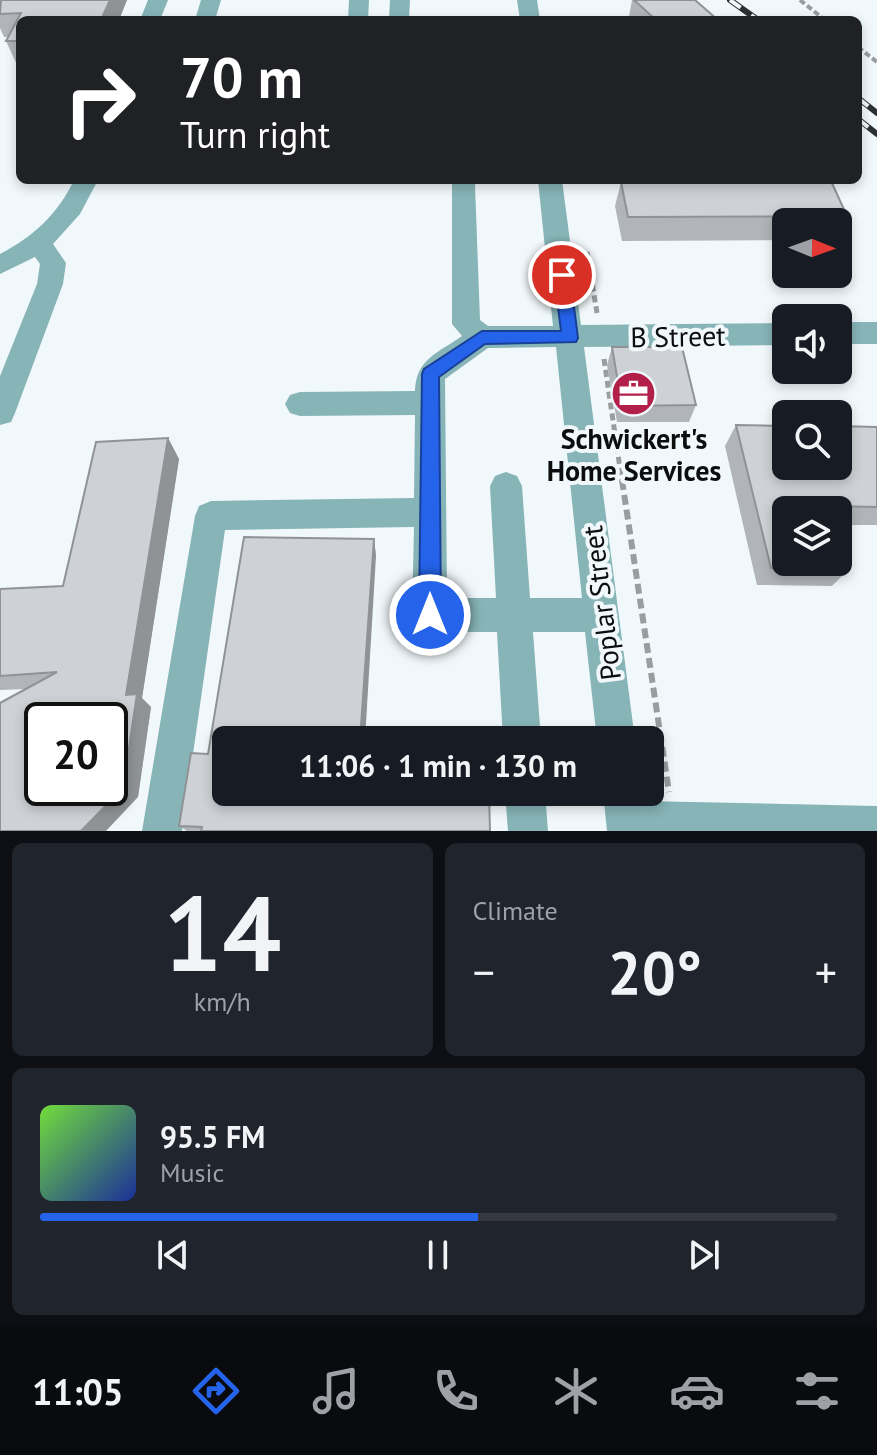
<!DOCTYPE html>
<html lang="en">
<head>
<meta charset="utf-8">
<style>
	:root { --surface:#171b24; --page:#20242c; --text:#f1f3f6; --muted:#9ea1a6; --line:#363941; --accent:#2563eb }
	body { margin:0; font-family:"PT Sans",sans-serif; background:var(--page); color:var(--text); height:100vh; display:flex; flex-direction:column; font-size:30px; white-space:nowrap }
	* { box-sizing:border-box; margin:0 }
	p { font-size:26px; color:var(--muted) }
	.icon { flex:none; width:44px; height:44px; fill:none; stroke:currentColor; stroke-width:2; stroke-linecap:round; stroke-linejoin:round }
	.map { position:relative; height:831px; overflow:hidden }
	.sheet { display:flex; flex-direction:column; gap:12px; padding:12px; background:#0d0f14; flex:1 }
	.sheet>* { flex:none }
	.hud { position:absolute; left:16px; top:16px; width:846px; height:168px; border-radius:12px; box-shadow:0 4px 12px #0003; background:#202124; color:#fff; overflow:hidden }
	.needle { width:52px; rotate:91deg }
	.tools { position:absolute; left:772px; top:208px; display:grid; gap:16px }
	.tools a { display:grid; place-items:center; width:80px; height:80px; border-radius:12px; background:var(--surface); box-shadow:0 4px 12px #0003; font-size:40px }
	.speed { position:absolute; left:24px; top:702px; display:flex; gap:16px; font-size:40px; font-weight:700; text-align:center }
	.speed>* { display:grid; place-content:center; width:104px; height:104px; border-radius:50%; background:var(--surface); box-shadow:0 4px 12px #0003; line-height:1 }
	.speed .limit { border:4px solid #111; border-radius:12px; background:#fff; color:#111 }
	.pin { position:absolute; display:grid; place-items:center; width:68px; height:68px; color:#fff; margin:-34px; border:4px solid #fff; border-radius:50%; box-shadow:0 2px 8px #0007 }
	.me { position:absolute; width:88px; margin:-44px; rotate:0deg; stroke-linejoin:round; filter:drop-shadow(0 0 6px #0008) }
	.turn { display:flex; align-items:center; gap:28px; height:168px; padding:0 32px; font-size:36px }
	.turn .icon { width:104px; height:104px; stroke-width:2.5 }
	.turn b { display:block; font-size:56px; line-height:68px }
	.big { font-size:60px; font-weight:700; line-height:1.1 }
	.sheet .tile { flex:1; display:flex; flex-direction:column; justify-content:center; gap:12px; min-width:0; padding:0 28px; border-radius:12px; background:var(--page) }
	.sheet .dial { align-items:center; gap:0 }
	.dial b { font-size:104px; line-height:1 }
	.song { display:flex; align-items:center; gap:24px }
	.cover { width:96px; height:96px; border-radius:12px; background:linear-gradient(135deg,hsl(100 70% 55%),hsl(230 70% 35%)) }
	.played { height:8px; border-radius:4px; background:linear-gradient(90deg,var(--accent) 55%,var(--line) 55%) }
	.keys { display:flex; justify-content:space-around; direction:ltr }
	.heat { display:flex; justify-content:space-between; align-items:center; font-size:44px; direction:ltr }
	.sheet .tiles { flex:1; display:grid; gap:12px; grid-template-columns:1fr 1fr }
	.tile:last-child { grid-column:span 2 }
	.trip { position:absolute; left:212px; top:726px; width:452px; height:80px; border-radius:12px; background:var(--surface); box-shadow:0 4px 12px #0003; font-weight:700; line-height:80px; text-align:center }
	.tab-bar { display:flex; height:128px; justify-content:space-around; align-items:center; background:#090b0e; color:var(--muted) }
	.tab-bar .icon { width:56px; height:56px }
	.tab-bar .active { color:var(--accent) }
	.tab-bar b { font-size:36px; color:var(--text) }
	.map>svg:first-child { display:block }
	.lines { fill:none; stroke-linecap:round; stroke-linejoin:round }
	.path-far2 { stroke:#989d9f; stroke-width:4; stroke-dasharray:6 3; stroke-linecap:butt }
	.path-far1 { stroke:#989d9f; stroke-width:5; stroke-dasharray:7 4; stroke-linecap:butt }
	.path { stroke:#989d9f; stroke-width:6; stroke-dasharray:10 5; stroke-linecap:butt }
	.minor { fill:#87b4b7; fill-rule:evenodd }
	.rail-casing { stroke:#2d3031; stroke-width:6 }
	.rail { stroke:#f1f8fb; stroke-width:4; stroke-dasharray:13; stroke-linecap:butt }
	.wall { fill:#b1b5b9 }
	.shaded-wall { fill:#909396 }
	.building { fill:#ced2d7; stroke:#909396; stroke-width:2; fill-rule:evenodd }
	.route { fill:#2563eb; stroke:#184099; stroke-width:2 }
	.labels { text-anchor:middle; dominant-baseline:central; stroke-width:8; stroke-linejoin:round; paint-order:stroke }
	.street-label { font-size:28px; fill:#0b0d0e; stroke:#f1f8fb }
	.poi-label { font-size:28px; font-weight:bold; fill:#0b0d0e; stroke:#f1f8fb }
</style>
</head>
<body>
<div class="map">
<svg width="877" height="831" viewBox="0 0 877 831">
	<rect width="100%" height="100%" fill="#f1f8fb"/>
	<g class="lines">
		<g class="path-far2">
			<polyline points="800,0 825,20"/>
			<polyline points="858,47 877,62"/>
		</g>
		<g class="path-far1">
			<polyline points="587,252 597,313"/>
			<polyline points="604,359 622,482"/>
		</g>
		<polyline class="path" points="622,480 669,792"/>
		<g class="minor">
			<polygon points="148,0 168,0 160,20 140,20"/>
			<polygon points="201,0 221,0 215,20 195,20"/>
			<polygon points="349,0 369,0 368,20 348,20"/>
			<polygon points="390,0 410,0 409,20 389,20"/>
			<polygon points="517,0 537,0 540,20 520,20"/>
			<path d="M74,180H98L80,214L53,244L66,263L63,284L15,413L11,422L0,425V376L37,284L40,264L35,257L0,274V254C33,237 58,214 74,180Z"/>
			<path d="M452,180H478L475,185L480,320L488,326H553L538,180H562L581,325L786,323V345L584,347L635,740H597L585,632H533L541,740H503L497,632H430L418,627L412,615L414,527L225,530L182,831H142L195,516L199,506L211,501L414,498L415,415L300,416L290,413L285,404L290,395L300,392L415,391C416,359 438,353 462,336L452,324ZM556,347L582,598H530L522,486L517,476L506,472L495,476L490,486L496,598H447L445,379L488,348Z"/>
			<rect x="838" y="322" width="39" height="22"/>
			<polygon points="505,792 545,792 548,831 508,831"/>
			<polygon points="603,792 643,792 644,801 877,806 877,831 607,831"/>
		</g>
		<defs>
			<g id="rail">
				<polyline points="730,0 758,20"/>
				<polyline points="858,98 877,113"/>
				<polyline points="858,119 877,134"/>
			</g>
		</defs>
		<use href="#rail" class="rail-casing"/>
		<use href="#rail" class="rail"/>
	</g>
	<g class="wall">
		<polygon points="1,0 127,0 119,20 20,20 20,65 17,65 6,41 8,37 4,37 0,28 0,2"/>
		<polygon points="632,0 695,0 718,20 633,20 629,16"/>
		<polygon points="621,182 847,216 838,232 838,222 786,222 786,240 622,241 615,206"/>
		<polygon points="612,347 696,405 689,422 617,422 607,365"/>
		<polygon points="736,425 877,427 877,525 838,525 838,510 786,510 849,569 832,586 757,585 725,446"/>
		<polygon points="168,438 179,459 142,698 151,707 138,797 27,689 0,690 0,589 63,586"/>
		<polygon points="374,539 376,556 226,740 490,831 187,831 179,826 208,754"/>
	</g>
	<g class="shaded-wall">
		<polygon points="110,0 127,0 119,20 101,20"/>
		<polygon points="168,438 179,459 142,698 151,707 138,797 106,831 81,831 126,695"/>
		<polygon points="374,539 376,556 365,740 360,740"/>
	</g>
	<g class="building">
		<polygon points="1,0 110,0 101,20 20,20 20,41 6,41 21,13 0,14"/>
		<polygon points="634,0 695,0 718,20 656,20"/>
		<polygon points="831,181 847,216 628,217 621,182"/>
		<polygon points="612,347 682,347 696,405 622,406"/>
		<polygon points="736,425 786,426 786,466 838,466 838,426 877,427 877,507 830,506 831,510 786,510 786,562 838,562 838,533 849,569 771,568"/>
		<path d="M168,438L126,695L137,694L123,788L81,831H0V703L57,672L0,676V589L63,586L96,442ZM42,720H110V788H42Z"/>
		<polygon points="244,537 374,539 360,740 226,740 226,792 489,792 490,831 201,831 202,827 179,826 191,753 208,754"/>
	</g>
	<polygon class="route" points="562,269 570,275 578,338 576,342 485,344 439,377 441,615 438,622 430,625 422,622 419,615 422,374 424,369 482,331 561,331 554,275"/>
	<defs>
		<symbol id="office-disc" viewBox="-11 -11 22 22"><circle r="9.5" fill="#b22049" stroke="#f1f8fb"/><path d="M-6-3h4V-5.5h4V-3h4V5H-6ZM-1-4.5V-3h2v-1.5ZM-6 0V1H6V0Z" fill="#fff"/></symbol>
	</defs>
	<g fill-rule="evenodd">
		<use href="#office-disc" x="608" y="368" width="51" height="51"/>
	</g>
	<g class="labels">
		<g class="street-label">
			<text transform="translate(678 336) rotate(-1)">B Street</text>
			<text transform="translate(601 603) rotate(-97)">Poplar Street</text>
		</g>
		<g class="poi-label">
			<text x="634" y="438">Schwickert's<tspan x="634" dy="32">Home Services</tspan></text>
		</g>
	</g>
</svg>
<div class="tools">
<a><svg class="needle" viewBox="-14 -14 28 28"><path d="M0-13l5 13h-10z" fill="#e53935"/><path d="M0 13l5-13h-10z" fill="#9ea1a6"/></svg></a>
<a><svg class="icon" aria-label="sound" viewBox="0 0 24 24"><path d="M4 9h4l5-4v14l-5-4H4zM17 9q2 3 0 6"/></svg></a>
<a><svg class="icon" aria-label="search" viewBox="0 0 24 24"><circle cx="10" cy="10" r="6"/><path d="M15 15l6 6"/></svg></a>
<a><svg class="icon" aria-label="layers" viewBox="0 0 24 24"><path d="M12 4l9 5-9 5-9-5zM3 14l9 5 9-5"/></svg></a>
</div>
<div class="speed"><div class="limit">20</div></div>
<div class="pin" style="left:562px;top:275px;background:#d93025"><svg class="icon" aria-label="arrive" viewBox="0 0 24 24"><path d="M6 21V4h12l-3 4 3 4H6"/></svg></div>
<svg class="me" style="left:430px;top:615px" viewBox="-20 -20 40 40"><circle r="17" fill="#2563eb" stroke="#fff" stroke-width="3"/><path d="M0-11L8 9 0 5-8 9z" fill="#fff"/></svg>
<div class="trip">11:06 · 1 min · 130 m</div>
<div class="hud">
<div class="turn"><svg class="icon" aria-label="right" viewBox="0 0 24 24"><path d="M7 20v-9h11M14 6l5 5-5 5"/></svg><div><b>70 m</b>Turn right</div></div>
</div>
</div>
<section class="sheet">
<div class="tiles">
<div class="tile dial"><b>14</b><p>km/h</p></div>
<div class="tile"><p>Climate</p>
<div class="heat"><a>−</a><b class="big">20°</b><a>+</a></div>
</div>
<div class="tile">
<div class="song"><i class="cover"></i><div><b>95.5 FM</b><p>Music</p></div></div>
<div class="played"></div>
<div class="keys"><svg class="icon" aria-label="previous" viewBox="0 0 24 24"><path d="M18 5L8 12l10 7zM5 5v14"/></svg><svg class="icon" aria-label="pause" viewBox="0 0 24 24"><path d="M8 5v14M16 5v14"/></svg><svg class="icon" aria-label="next" viewBox="0 0 24 24"><path d="M6 5l10 7-10 7zM19 5v14"/></svg></div>
</div>
</div>
</section>
<nav class="tab-bar">
<b>11:05</b>
<svg class="icon active" aria-label="directions" viewBox="0 0 24 24"><path d="M12 3l9 9-9 9-9-9zM9 14v-3h6M13 9l2 2-2 2"/></svg>
<svg class="icon" aria-label="music" viewBox="0 0 24 24"><path d="M9 18V5l10-2v13"/><circle cx="6" cy="18" r="3"/><circle cx="16" cy="16" r="3"/></svg>
<svg class="icon" aria-label="phone" viewBox="0 0 24 24"><path d="M5 4h4l2 5-3 2q2 4 5 5l2-3 5 2v4C11 20 4 13 5 4z"/></svg>
<svg class="icon" aria-label="climate" viewBox="0 0 24 24"><path d="M12 3v18M4 7l16 10M4 17L20 7"/></svg>
<svg class="icon" aria-label="car" viewBox="0 0 24 24"><path d="M5 17H2v-5l4-1 3-4h7l3 4 3 1v5h-3M9 17h6M6 11h13"/><circle cx="7" cy="17" r="2"/><circle cx="17" cy="17" r="2"/></svg>
<svg class="icon" aria-label="filters" viewBox="0 0 24 24"><path d="M4 7h16M4 17h16"/><circle cx="9" cy="7" r="2"/><circle cx="15" cy="17" r="2"/></svg>
</nav>
</body>
</html>
